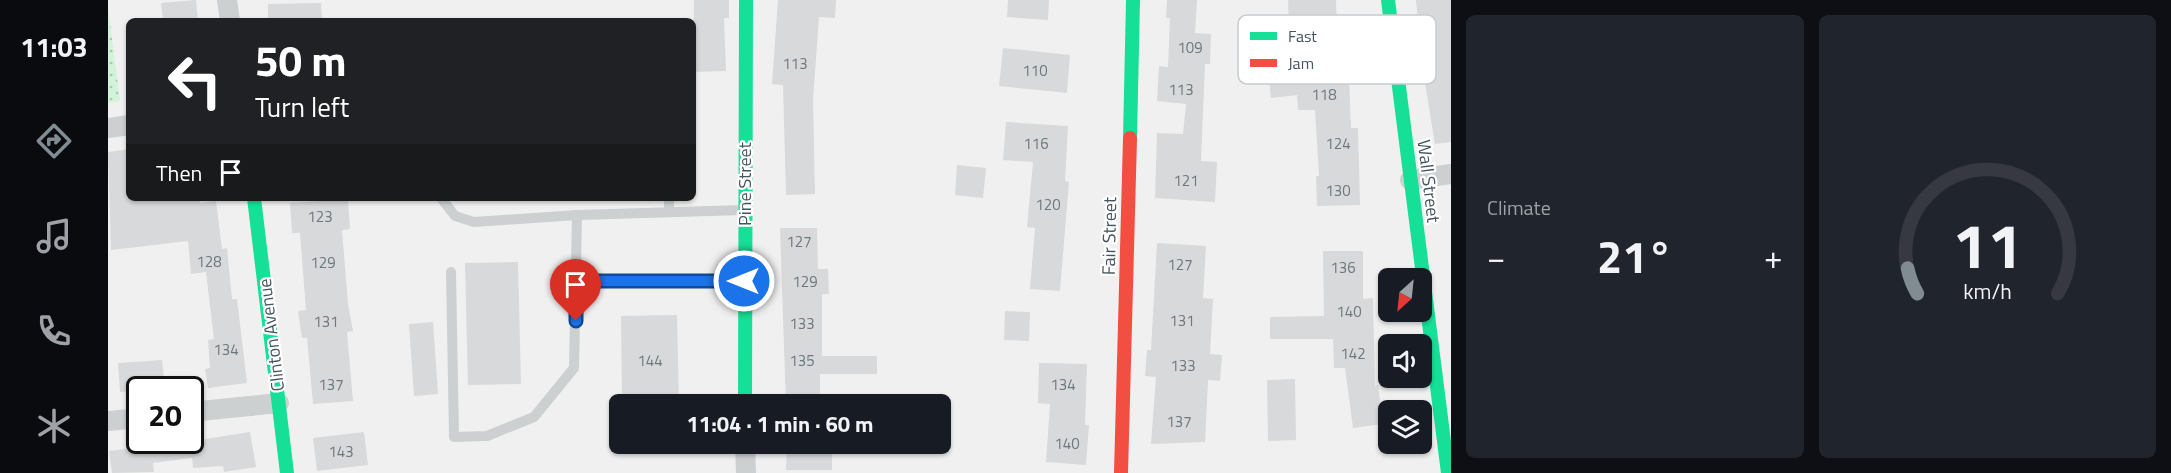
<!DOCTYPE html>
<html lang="en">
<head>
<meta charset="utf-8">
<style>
	:root { --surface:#171b24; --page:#20242c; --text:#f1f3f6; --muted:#9ea1a6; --line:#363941; --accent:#818c92 }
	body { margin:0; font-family:"Titillium Web",sans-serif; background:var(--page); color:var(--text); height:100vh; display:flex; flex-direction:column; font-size:22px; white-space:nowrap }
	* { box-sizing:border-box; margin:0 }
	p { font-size:20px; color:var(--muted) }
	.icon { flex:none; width:33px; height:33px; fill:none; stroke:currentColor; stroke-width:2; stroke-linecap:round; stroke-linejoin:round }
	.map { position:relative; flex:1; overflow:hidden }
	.sheet { display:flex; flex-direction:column; gap:15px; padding:15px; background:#0d0f14; width:720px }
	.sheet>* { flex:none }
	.guide { position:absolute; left:18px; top:18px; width:570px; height:183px; border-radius:9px; box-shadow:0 2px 4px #0004; background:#202124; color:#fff; overflow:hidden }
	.needle { width:39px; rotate:207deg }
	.fabs { position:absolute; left:1270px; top:268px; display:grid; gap:12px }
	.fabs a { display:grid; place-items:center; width:54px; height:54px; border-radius:9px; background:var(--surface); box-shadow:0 2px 4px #0004; font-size:30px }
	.speed { position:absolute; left:18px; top:376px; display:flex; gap:12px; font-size:30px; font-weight:700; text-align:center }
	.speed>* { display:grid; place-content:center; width:78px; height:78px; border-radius:50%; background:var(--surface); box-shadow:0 2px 4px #0004; line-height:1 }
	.speed .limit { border:3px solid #111; border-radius:9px; background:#fff; color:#111 }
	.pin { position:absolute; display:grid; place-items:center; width:51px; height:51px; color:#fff; margin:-62px -26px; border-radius:50% 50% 50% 0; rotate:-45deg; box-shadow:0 0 6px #0007 }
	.pin .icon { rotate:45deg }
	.me { position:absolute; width:66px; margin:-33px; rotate:270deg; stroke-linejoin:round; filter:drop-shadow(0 0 4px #0008) }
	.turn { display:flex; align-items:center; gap:21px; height:126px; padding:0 30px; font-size:27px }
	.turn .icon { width:78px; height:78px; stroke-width:2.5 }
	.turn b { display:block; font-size:42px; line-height:51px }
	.then { display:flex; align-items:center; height:57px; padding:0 30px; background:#0003; gap:12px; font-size:22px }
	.big { font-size:45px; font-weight:700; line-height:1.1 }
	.sheet .card { flex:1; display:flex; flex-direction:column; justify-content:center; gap:9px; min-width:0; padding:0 21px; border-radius:9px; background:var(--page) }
	.sheet .dial { align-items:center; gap:0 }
	.dial svg { height:156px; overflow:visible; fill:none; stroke:var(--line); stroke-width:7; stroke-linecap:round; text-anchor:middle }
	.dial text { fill:var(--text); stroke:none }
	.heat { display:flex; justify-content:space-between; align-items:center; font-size:33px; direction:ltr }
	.sheet .tiles { flex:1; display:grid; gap:15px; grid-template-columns:repeat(2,1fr) }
	.trip { position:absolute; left:501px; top:394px; width:342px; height:60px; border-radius:9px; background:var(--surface); box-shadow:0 2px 4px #0004; font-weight:700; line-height:60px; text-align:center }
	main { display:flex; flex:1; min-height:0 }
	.tab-bar { display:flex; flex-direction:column; width:108px; justify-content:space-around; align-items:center; background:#090b0e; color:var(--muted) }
	.tab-bar .icon { width:42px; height:42px }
	.tab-bar .selected { color:var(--accent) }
	.tab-bar b { font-size:27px; color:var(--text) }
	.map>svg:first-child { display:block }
	.garden { fill:url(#garden-dots) }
	.building { fill:#d7d9da }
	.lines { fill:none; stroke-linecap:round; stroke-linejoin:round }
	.lane { stroke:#ccd0d1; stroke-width:10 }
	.street { stroke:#ccd0d1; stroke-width:20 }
	.fast { stroke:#16e098; stroke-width:14 }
	.jam { stroke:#f24e42; stroke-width:14 }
	.route-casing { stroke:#114b97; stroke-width:15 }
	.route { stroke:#1a73e8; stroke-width:10 }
	.labels { text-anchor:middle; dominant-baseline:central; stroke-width:4.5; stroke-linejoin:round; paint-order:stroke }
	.number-label { font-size:15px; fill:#6b787f }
	.street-label { font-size:18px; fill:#45565f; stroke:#fff }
	.key { fill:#fff; stroke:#c7cccf; stroke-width:1.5 }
	.key-label { font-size:16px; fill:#45565f }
</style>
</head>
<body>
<main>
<nav class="tab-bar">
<b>11:03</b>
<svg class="icon selected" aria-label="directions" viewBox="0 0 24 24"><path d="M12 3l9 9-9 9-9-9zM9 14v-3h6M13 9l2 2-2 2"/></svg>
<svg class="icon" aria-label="music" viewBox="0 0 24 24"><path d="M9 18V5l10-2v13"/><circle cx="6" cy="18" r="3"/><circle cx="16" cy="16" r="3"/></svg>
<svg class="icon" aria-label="phone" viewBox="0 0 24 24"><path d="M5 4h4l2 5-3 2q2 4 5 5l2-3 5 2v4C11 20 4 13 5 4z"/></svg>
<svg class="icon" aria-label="climate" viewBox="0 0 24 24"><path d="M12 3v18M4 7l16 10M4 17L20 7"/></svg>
</nav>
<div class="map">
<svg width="1343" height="473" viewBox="0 0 1343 473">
	<defs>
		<pattern id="garden-dots" width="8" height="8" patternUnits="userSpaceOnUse" patternTransform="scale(1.5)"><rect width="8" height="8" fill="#d2f2da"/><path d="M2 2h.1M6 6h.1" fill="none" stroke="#acc7b4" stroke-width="1.8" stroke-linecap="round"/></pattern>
	</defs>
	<rect width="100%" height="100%" fill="#f1f0f0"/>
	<polygon class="garden" points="0,7 12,101 0,103"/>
	<g class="building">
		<polygon points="88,0 90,21 55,21 53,3"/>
		<polygon points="586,0 621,0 621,18 616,18 618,71 585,72"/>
		<polygon points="670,0 728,0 727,18 711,17 705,100 707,194 678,195 675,85 664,84"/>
		<polygon points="900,0 941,0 940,20 899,17"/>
		<polygon points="1059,0 1089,0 1087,33 1103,34 1102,64 1097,64 1093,161 1109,162 1107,202 1047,198 1049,133 1075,134 1078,104 1049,101 1051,66 1060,67 1062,18 1058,18"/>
		<polygon points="1180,0 1228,0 1229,34 1232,34 1233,77 1241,77 1243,128 1250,128 1252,205 1209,206 1208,176 1211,176 1207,110 1190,110 1189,95 1163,98 1155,27 1181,26"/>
		<polygon points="1308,0 1343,0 1343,142 1327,144 1317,83 1320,82 1313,22 1310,22"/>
		<polygon points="213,3 214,21 160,21 160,4"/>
		<polygon points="895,48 962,55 959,93 891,86"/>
		<polygon points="898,122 960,126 957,181 961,182 952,291 922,289 927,228 919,227 925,162 895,160"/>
		<polygon points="21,149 21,198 91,198 92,203 108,201 114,249 119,248 124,299 129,299 139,383 100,388 97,369 102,368 100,340 106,339 98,272 83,274 80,241 3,250 0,152"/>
		<polygon points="849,165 878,168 875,198 847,195"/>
		<polygon points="240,199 242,229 234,230 240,304 245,331 239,332 245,401 205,404 199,338 194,338 190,311 198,310 192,233 184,233 182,203"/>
		<polygon points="672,228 709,228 710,269 720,269 721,294 714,294 714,356 769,356 769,374 712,374 712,404 678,405"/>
		<polygon points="1049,243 1098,246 1095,298 1105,299 1102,354 1114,355 1112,381 1100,380 1097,442 1043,444 1048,377 1037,376 1039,350 1043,350"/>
		<polygon points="1215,251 1255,251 1255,299 1265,298 1267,386 1270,385 1275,424 1245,428 1237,368 1226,368 1225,339 1162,339 1162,317 1216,316"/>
		<polygon points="410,262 413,384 360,385 357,263"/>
		<polygon points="897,311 922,312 921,341 896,340"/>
		<polygon points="569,315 571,405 514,405 513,316"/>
		<polygon points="325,322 330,394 306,396 301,324"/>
		<polygon points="54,360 57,388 12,392 10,363"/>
		<polygon points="931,363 979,364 977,425 981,425 978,465 938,462 942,404 930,403"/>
		<polygon points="1187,379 1188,440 1160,441 1159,380"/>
		<polygon points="142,432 148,467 116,472 115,466 85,468 84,458 45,463 46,472 4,473 1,451 52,445 51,441 85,441"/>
		<polygon points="256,432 260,465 209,471 205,438"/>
		<polygon points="679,444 724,444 724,470 678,470"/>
	</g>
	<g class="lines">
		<g class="lane">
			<polyline points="333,198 347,216 366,222 469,215"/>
			<polyline points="561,212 561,198"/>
			<polyline points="343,272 346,437 379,436 426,417 466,368 469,215 636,210"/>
			<polyline points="468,281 636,281"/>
		</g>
		<g class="street">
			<polyline points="119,0 122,21"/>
			<polyline points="0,128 21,125"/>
			<polyline points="1302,180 1343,174"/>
			<polyline points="82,412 171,403"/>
			<polyline points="0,421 32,418"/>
			<polyline points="637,444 638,473"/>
		</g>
		<g class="fast">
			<polyline points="1280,0 1340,473"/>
			<polyline points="1022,138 1025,0"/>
			<polyline points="146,198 179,473"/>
			<polyline points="637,405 638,0"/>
		</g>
		<polyline class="jam" points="1013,473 1022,138"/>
	</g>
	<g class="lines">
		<defs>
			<polyline id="route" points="468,321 468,281 636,281"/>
		</defs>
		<use href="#route" class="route-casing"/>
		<use href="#route" class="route"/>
	</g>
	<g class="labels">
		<g class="number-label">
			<text x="1082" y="47">109</text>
			<text x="687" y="63">113</text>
			<text x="927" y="70">110</text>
			<text x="1073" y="89">113</text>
			<text x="1216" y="94">118</text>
			<text x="928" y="143">116</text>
			<text x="1230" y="143">124</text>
			<text x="1078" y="180">121</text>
			<text x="1230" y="190">130</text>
			<text x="940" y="204">120</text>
			<text x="212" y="216">123</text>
			<text x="691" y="241">127</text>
			<text x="101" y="261">128</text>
			<text x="215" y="262">129</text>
			<text x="1072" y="264">127</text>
			<text x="1235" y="267">136</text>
			<text x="697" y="281">129</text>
			<text x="1241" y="311">140</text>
			<text x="1074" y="320">131</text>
			<text x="218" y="321">131</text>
			<text x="694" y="323">133</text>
			<text x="118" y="349">134</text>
			<text x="1245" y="353">142</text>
			<text x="542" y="360">144</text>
			<text x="694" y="360">135</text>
			<text x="1075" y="365">133</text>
			<text x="223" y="384">137</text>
			<text x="955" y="384">134</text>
			<text x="1071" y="421">137</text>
			<text x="959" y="443">140</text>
			<text x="233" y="451">143</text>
		</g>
		<g class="street-label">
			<text transform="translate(1321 181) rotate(83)">Wall Street</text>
			<text transform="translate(636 184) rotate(-90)">Pine Street</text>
			<text transform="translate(1001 236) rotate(-89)">Fair Street</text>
			<text transform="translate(163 335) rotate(-97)">Clinton Avenue</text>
		</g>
	</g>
	<rect x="1130" y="15" width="198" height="69" rx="9" class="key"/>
	<rect x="1142" y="32" width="27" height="8" fill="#16e098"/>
	<rect x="1142" y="59" width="27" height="8" fill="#f24e42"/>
	<g class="key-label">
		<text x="1180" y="42">Fast</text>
		<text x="1180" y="69">Jam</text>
	</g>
</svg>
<div class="fabs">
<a><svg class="needle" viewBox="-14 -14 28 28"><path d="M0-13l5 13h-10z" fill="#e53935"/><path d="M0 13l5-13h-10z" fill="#9ea1a6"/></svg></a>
<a><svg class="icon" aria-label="sound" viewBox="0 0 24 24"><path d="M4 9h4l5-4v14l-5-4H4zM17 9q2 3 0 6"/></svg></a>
<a><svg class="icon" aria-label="layers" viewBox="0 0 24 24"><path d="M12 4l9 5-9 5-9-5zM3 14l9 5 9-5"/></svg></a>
</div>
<div class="speed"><div class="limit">20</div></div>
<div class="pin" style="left:468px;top:321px;background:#d93025"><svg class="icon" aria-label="arrive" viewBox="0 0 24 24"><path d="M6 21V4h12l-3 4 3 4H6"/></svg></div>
<svg class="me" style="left:636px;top:281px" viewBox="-20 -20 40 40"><circle r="17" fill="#1a73e8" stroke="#fff" stroke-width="3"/><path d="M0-11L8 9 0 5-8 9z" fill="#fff"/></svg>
<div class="trip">11:04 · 1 min · 60 m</div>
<div class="guide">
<div class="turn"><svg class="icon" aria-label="left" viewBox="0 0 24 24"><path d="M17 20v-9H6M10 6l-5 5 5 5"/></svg><div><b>50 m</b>Turn left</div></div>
<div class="then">Then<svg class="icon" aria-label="arrive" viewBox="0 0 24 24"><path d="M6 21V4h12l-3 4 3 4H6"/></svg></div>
</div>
</div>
<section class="sheet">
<div class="tiles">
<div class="card"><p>Climate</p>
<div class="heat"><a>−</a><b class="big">21°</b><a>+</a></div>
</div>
<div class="card dial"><svg viewBox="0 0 100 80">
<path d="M14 69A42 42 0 1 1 86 69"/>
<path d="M14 69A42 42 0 0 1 9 56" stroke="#818c92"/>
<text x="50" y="56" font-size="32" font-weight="700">11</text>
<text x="50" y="72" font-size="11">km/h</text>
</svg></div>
</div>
</section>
</main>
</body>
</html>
